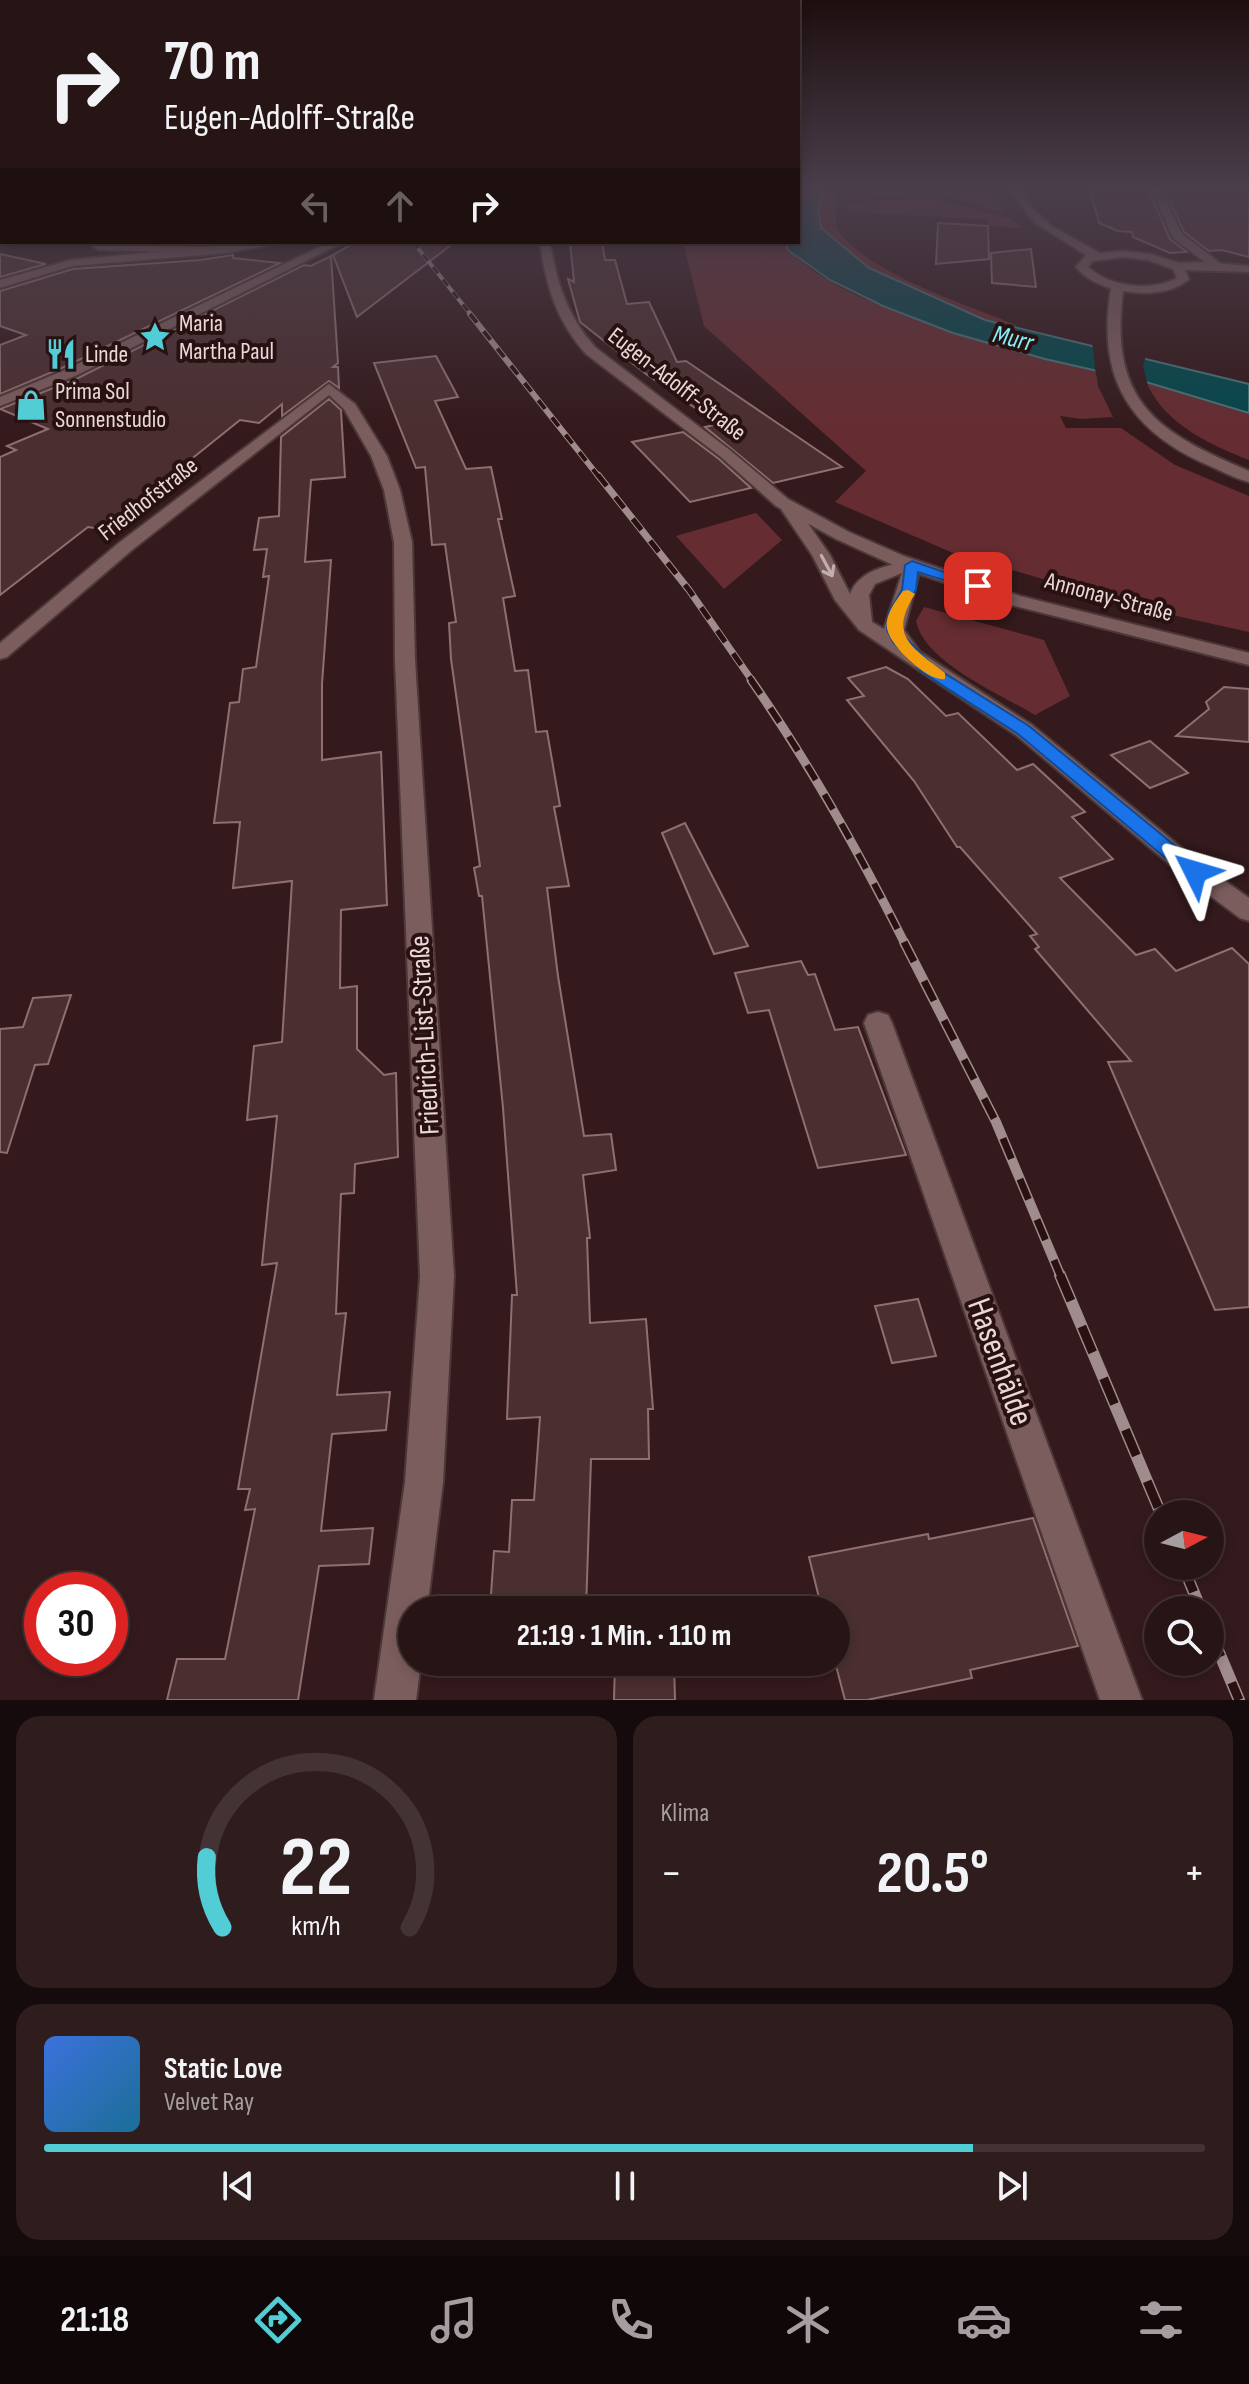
<!DOCTYPE html>
<html lang="de">
<head>
<meta charset="utf-8">
<style>
	:root { --surface:#271415; --page:#2f1d1e; --text:#f1f3f6; --muted:#a49ea0; --line:#433334; --accent:#52ccd5 }
	body { margin:0; font-family:"Sofia Sans Condensed",sans-serif; background:var(--page); color:var(--text); height:100vh; display:flex; flex-direction:column; font-size:30px; white-space:nowrap }
	* { box-sizing:border-box; margin:0 }
	p { font-size:26px; color:var(--muted) }
	.icon { flex:none; width:44px; height:44px; fill:none; stroke:currentColor; stroke-width:2; stroke-linecap:round; stroke-linejoin:round }
	.map { position:relative; height:1700px; overflow:hidden }
	.details { display:flex; flex-direction:column; gap:16px; padding:16px; background:#150b0c; flex:1 }
	.details>* { flex:none }
	.guide { position:absolute; left:0px; top:0px; width:800px; height:244px; box-shadow:0 4px 12px #0003,0 0 0 2px var(--line); background:#271415; color:var(--text); overflow:hidden }
	.needle { width:52px; rotate:83deg }
	.buttons { position:absolute; left:1144px; top:1500px; display:grid; gap:16px }
	.buttons a { display:grid; place-items:center; width:80px; height:80px; border-radius:50%; background:var(--surface); box-shadow:0 4px 12px #0003,0 0 0 2px var(--line); font-size:40px }
	.speed { position:absolute; left:24px; top:1572px; display:flex; gap:16px; font-size:40px; font-weight:700; text-align:center }
	.speed>* { display:grid; place-content:center; width:104px; height:104px; border-radius:50%; background:var(--surface); box-shadow:0 4px 12px #0003,0 0 0 2px var(--line); line-height:1 }
	.speed .limit { border:12px solid #d22; background:#fff; color:#111 }
	.pin { position:absolute; display:grid; place-items:center; width:68px; height:68px; color:#fff; margin:-34px; border-radius:16px; box-shadow:0 4px 12px #0006 }
	.me { position:absolute; width:88px; margin:-44px; rotate:310deg; stroke-linejoin:round; filter:drop-shadow(0 0 6px #0008) }
	.turn { display:flex; align-items:center; gap:28px; height:168px; padding:0 32px; font-size:36px }
	.turn .icon { width:104px; height:104px; stroke-width:2.5 }
	.turn b { display:block; font-size:56px; line-height:68px }
	.lanes { display:flex; align-items:center; height:76px; padding:0 32px; background:#0003; justify-content:center; gap:40px; direction:ltr }
	.lanes .off { opacity:.35 }
	.big { font-size:60px; font-weight:700; line-height:1.1 }
	.details .widget { flex:1; display:flex; flex-direction:column; justify-content:center; gap:12px; min-width:0; padding:0 28px; border-radius:24px; background:var(--page) }
	.details .dial { align-items:center; gap:0 }
	.dial svg { height:208px; overflow:visible; fill:none; stroke:var(--line); stroke-width:7; stroke-linecap:round; text-anchor:middle }
	.dial text { fill:var(--text); stroke:none }
	.song { display:flex; align-items:center; gap:24px }
	.cover { width:96px; height:96px; border-radius:12px; background:linear-gradient(135deg,hsl(220 70% 55%),hsl(200 70% 35%)) }
	.played { height:8px; border-radius:4px; background:linear-gradient(90deg,var(--accent) 80%,var(--line) 80%) }
	.keys { display:flex; justify-content:space-around; direction:ltr }
	.heat { display:flex; justify-content:space-between; align-items:center; font-size:44px; direction:ltr }
	.details .tiles { flex:1; display:grid; gap:16px; grid-template-columns:1fr 1fr }
	.widget:last-child { grid-column:span 2 }
	.trip { position:absolute; left:398px; top:1596px; width:452px; height:80px; border-radius:40px; background:var(--surface); box-shadow:0 4px 12px #0003,0 0 0 2px var(--line); font-weight:700; line-height:80px; text-align:center }
	.menu { display:flex; height:128px; justify-content:space-around; align-items:center; background:#100808; color:var(--muted) }
	.menu .icon { width:56px; height:56px }
	.menu .current { color:var(--accent) }
	.menu b { font-size:36px; color:var(--text) }
	.map>svg:first-child { display:block }
	.green { fill:#652d31 }
	.water { fill:#03474c; stroke:#487276; stroke-width:2 }
	.pier { fill:#341a1c }
	.building { fill:#4b2f30; stroke:#8f6f70; stroke-width:2 }
	.lines { fill:none; stroke-linecap:round; stroke-linejoin:round }
	.minor-casing { stroke:#4c3838; stroke-width:4 }
	.tertiary-casing { stroke:#4c3838; stroke-width:4 }
	.minor { fill:#7c5d5d; fill-rule:evenodd }
	.tertiary { fill:#7c5d5d; fill-rule:evenodd }
	.rail-far5-casing { stroke:#a18c8d; stroke-width:4 }
	.rail-far4-casing { stroke:#a18c8d; stroke-width:6 }
	.rail-far3-casing { stroke:#a18c8d; stroke-width:7 }
	.rail-far2-casing { stroke:#a18c8d; stroke-width:9 }
	.rail-far1-casing { stroke:#a18c8d; stroke-width:10 }
	.rail-casing { stroke:#a18c8d; stroke-width:12 }
	.rail-far5 { stroke:#291112; stroke-width:3; stroke-dasharray:8; stroke-linecap:butt }
	.rail-far4 { stroke:#291112; stroke-width:4; stroke-dasharray:11; stroke-linecap:butt }
	.rail-far3 { stroke:#291112; stroke-width:5; stroke-dasharray:14; stroke-linecap:butt }
	.rail-far2 { stroke:#291112; stroke-width:6; stroke-dasharray:17; stroke-linecap:butt }
	.rail-far1 { stroke:#291112; stroke-width:7; stroke-dasharray:22; stroke-linecap:butt }
	.rail { stroke:#291112; stroke-width:9; stroke-dasharray:28; stroke-linecap:butt }
	.oneway { stroke:#c4adad }
	.route { fill:#1a73e8; stroke:#114b97; stroke-width:2 }
	.slow { fill:#f59e0b }
	.labels { text-anchor:middle; dominant-baseline:central; stroke-width:8; stroke-linejoin:round; paint-order:stroke }
	.far-poi-label { font-size:24px; fill:#ead8d8; stroke:#291112; text-anchor:start }
	.far-street-label { font-size:24px; fill:#ead8d8; stroke:#291112 }
	.far-water-label { font-size:26px; font-style:italic; fill:#7ff2fb; stroke:#291112 }
	.street-label { font-size:28px; fill:#ead8d8; stroke:#291112 }
	.near-street-label { font-size:34px; fill:#ead8d8; stroke:#291112 }
</style>
</head>
<body>
<div class="map">
<svg width="1249" height="1700" viewBox="0 0 1249 1700">
	<rect width="100%" height="100%" fill="#341a1c"/>
	<g class="green">
		<path d="M823,189H836V227C865,274 967,304 1018,326L985,320L908,288L869,268L821,228L818,210Z"/>
		<polygon points="847,189 933,189 933,190 905,196 846,199"/>
		<polygon points="941,189 989,189 1005,212 951,198"/>
		<polygon points="928,198 1013,220 1021,228 988,226 988,219 849,212 846,203"/>
		<path d="M683,242H784C817,302 1028,356 1096,371L1098,386L1113,417L1081,419L1060,416L1066,428H1121L1175,465L1249,496V632L1154,611L953,553L835,502L866,471L704,326Z"/>
		<path d="M1146,382L1249,413V460C1208,444 1165,424 1146,382Z"/>
		<polygon points="756,513 782,540 724,589 676,536"/>
		<path d="M924,607L1044,640L1070,696L1035,715C1000,694 924,662 916,621Z"/>
	</g>
	<polygon class="water" points="798,189 823,189 818,210 821,228 869,268 985,320 1249,384 1249,413 1146,382 1045,359 953,333 883,306 830,280 789,251 784,242 798,242"/>
	<polygon class="pier" points="1092,341 1147,353 1143,366 1148,386 1096,376"/>
	<g class="building">
		<polygon points="1090,189 1148,189 1170,239 1187,252 1170,253 1133,237 1132,232 1118,231 1099,223"/>
		<polygon points="1164,189 1249,189 1249,257 1222,250 1209,251 1184,232"/>
		<polygon points="938,223 988,226 989,259 936,264"/>
		<polygon points="356,242 455,242 357,317 333,255"/>
		<polygon points="570,242 602,242 605,260 615,260 627,304 649,302 677,362 686,361 842,467 773,483 705,427 718,424 646,374 580,322 568,279 574,282"/>
		<polygon points="1031,249 1036,287 992,283 991,253"/>
		<polygon points="0,254 46,264 0,277"/>
		<polygon points="233,255 233,258 280,263 64,367 0,394 0,345 26,335 0,326 0,291 73,269 200,260"/>
		<polygon points="331,256 338,363 333,367 338,367 339,388 329,381 282,416 282,404 259,423 240,420 164,481 177,483 140,510 127,507 101,529 88,527 0,595 0,457 16,450 7,446 48,429 0,409 76,379 304,265 311,266"/>
		<polygon points="436,356 458,397 435,401 466,469 491,467 502,519 498,519 515,596 503,598 515,671 528,670 536,732 547,731 560,806 554,807 569,886 547,888 558,976 584,1136 611,1134 616,1170 583,1175 590,1238 587,1238 590,1323 646,1319 653,1409 648,1409 649,1459 591,1459 586,1610 490,1609 494,1551 509,1552 512,1500 534,1500 540,1417 507,1419 512,1295 517,1295 503,1108 482,896 479,896 474,868 480,866 451,659 449,623 456,622 445,544 432,545 425,467 416,468 374,363"/>
		<polygon points="329,399 341,410 345,477 311,480 305,562 331,560 322,684 322,760 381,752 387,905 341,910 340,988 357,986 357,1049 384,1075 396,1073 398,1157 355,1164 354,1193 341,1194 336,1314 346,1313 337,1395 390,1392 386,1430 332,1434 321,1531 373,1528 369,1564 319,1566 298,1700 167,1700 177,1659 225,1659 255,1509 245,1510 250,1489 238,1489 277,1263 262,1265 277,1116 247,1120 254,1046 282,1042 292,881 233,888 240,822 214,823 230,703 239,702 243,669 256,667 269,576 263,577 267,549 254,550 259,518 279,516 281,437"/>
		<polygon points="683,432 719,459 751,488 690,502 632,442"/>
		<polygon points="886,667 908,679 946,716 958,713 1017,770 1033,764 1085,812 1072,817 1113,859 1060,878 1136,955 1155,949 1176,971 1232,948 1249,964 1249,1307 1215,1310 1108,1062 1131,1061 1035,949 1039,947 1030,936 1037,934 960,847 957,847 914,781 847,700 864,696 848,678"/>
		<polygon points="1224,687 1249,689 1249,742 1176,736 1209,709 1206,702"/>
		<polygon points="1150,741 1188,773 1150,788 1111,755"/>
		<polygon points="685,823 748,946 714,954 662,833"/>
		<polygon points="801,961 808,975 815,974 835,1030 858,1027 906,1155 818,1168 769,1010 748,1013 735,973"/>
		<polygon points="71,995 48,1064 35,1065 7,1153 0,1152 0,1029 23,1027 33,998"/>
		<polygon points="918,1299 936,1356 892,1363 875,1306"/>
		<polygon points="1033,1518 1078,1646 970,1670 972,1678 867,1700 845,1700 835,1662 836,1610 822,1610 809,1557 928,1534 929,1539"/>
		<polygon points="615,1662 674,1662 675,1700 614,1700"/>
	</g>
	<g class="lines">
		<defs>
			<g id="minor">
				<polygon points="1151,189 1161,189 1182,234 1221,264 1221,268 1213,268 1173,238"/>
				<polygon points="95,245 209,247 215,250 209,253 99,250 93,247"/>
				<polygon points="329,384 355,404 387,456 400,490 412,542 415,660 454,1276 443,1482 427,1610 412,1610 412,1662 421,1662 416,1700 374,1700 405,1482 420,1276 395,660 394,542 384,490 371,456 344,409 329,395 132,550 7,657 0,659 0,643 120,542"/>
				<path d="M787,501L793,502L830,555L850,594C860,569 888,566 912,560L918,561L921,565L904,630L920,652L1032,725L1204,866L1249,898V921L1240,918L1186,878L1016,735L859,630L835,600L812,555L779,506ZM902,573L884,629L872,622L869,595L875,584Z"/>
				<polygon points="878,1012 888,1015 892,1023 1142,1700 1100,1700 864,1023 868,1015"/>
			</g>
			<g id="tertiary">
				<path d="M1009,189H1019L1033,209L1053,227L1100,253L1123,251L1150,254L1179,263L1205,262L1249,266V272L1185,270L1189,279C1172,294 1145,295 1123,291C1109,402 1156,432 1249,471V482C1233,478 1218,469 1203,463C1125,427 1097,373 1111,288C1097,284 1086,279 1076,267L1086,255L1035,223ZM1123,257L1148,260L1173,269L1177,278C1150,292 1110,287 1088,267L1093,261Z"/>
				<polygon points="259,242 287,242 226,253 72,266 0,288 0,280 71,260"/>
				<polygon points="330,242 344,242 75,376 0,406 0,397 65,370"/>
				<path d="M540,242H550C557,284 567,316 596,348L731,451L788,499L849,532L904,556L1020,596L1249,653V665L1007,604L891,564L836,539L776,506L721,457L586,354C556,320 546,286 540,242Z"/>
			</g>
		</defs>
		<use href="#minor" class="minor-casing"/>
		<use href="#tertiary" class="tertiary-casing"/>
		<use href="#minor" class="minor"/>
		<use href="#tertiary" class="tertiary"/>
		<defs>
			<polyline id="rail-far5" points="413,242 472,316"/>
			<polyline id="rail-far4" points="470,314 599,477"/>
			<polyline id="rail-far3" points="598,475 689,590 753,682"/>
			<path id="rail-far2" d="M751,680C810,764 859,852 905,944"/>
			<polyline id="rail-far1" points="904,942 996,1122 1061,1277"/>
			<g id="rail">
				<polyline points="1060,1275 1161,1514"/>
				<polyline points="1183,1566 1201,1610"/>
				<polyline points="1210,1631 1239,1700"/>
			</g>
		</defs>
		<use href="#rail-far5" class="rail-far5-casing"/>
		<use href="#rail-far4" class="rail-far4-casing"/>
		<use href="#rail-far3" class="rail-far3-casing"/>
		<use href="#rail-far2" class="rail-far2-casing"/>
		<use href="#rail-far1" class="rail-far1-casing"/>
		<use href="#rail" class="rail-casing"/>
		<use href="#rail-far5" class="rail-far5"/>
		<use href="#rail-far4" class="rail-far4"/>
		<use href="#rail-far3" class="rail-far3"/>
		<use href="#rail-far2" class="rail-far2"/>
		<use href="#rail-far1" class="rail-far1"/>
		<use href="#rail" class="rail"/>
	</g>
	<defs><path id="oneway-shaft" d="M-6 0H5M1.5-3L5.5 0L1.5 3" fill="none" stroke-width="1.6" stroke-linecap="round" stroke-linejoin="round" transform="scale(2)"/></defs>
	<use class="oneway" href="#oneway-shaft" transform="translate(827 566) rotate(62)"/>
	<linearGradient id="sky" x2="0" y2="1"><stop stop-color="#1d0e0f"/><stop offset="0.44" stop-color="#4a3e4b"/><stop offset="1" stop-color="#4a3e4b" stop-opacity="0"/></linearGradient>
	<rect width="1249" height="427" fill="url(#sky)"/>
	<polygon class="route" points="912,561 985,586 978,591 918,572 916,590 903,612 902,630 905,637 933,666 1029,726 1201,867 1204,872 1201,877 1188,877 1018,734 922,672 893,642 887,630 889,612 902,590 905,565"/>
	<path class="slow" d="M908,590L915,594C888,636 912,647 945,673V679C928,682 893,648 888,632C883,617 895,602 903,591Z"/>
	<defs>
		<symbol id="sight-bare" viewBox="-9 -9 18 18"><path d="M0-6L1.8-2.2L6-1.7L2.9 1.2L3.7 5.4L0 3.3L-3.7 5.4L-2.9 1.2L-6-1.7L-1.8-2.2Z" fill="#52ccd5" stroke="#291112" stroke-width="2.5" paint-order="stroke"/></symbol>
		<symbol id="restaurant-bare" viewBox="-9 -9 18 18"><path d="M-5-6h1v4h1v-4h1v4h1v-4h1v5L-1.5 .5V6h-2V.5L-5-1ZM5-6V6H3V1.5H1.5Q1.5-4 5-6Z" fill="#52ccd5" stroke="#291112" stroke-width="2.5" paint-order="stroke"/></symbol>
		<symbol id="shop-bare" viewBox="-9 -9 18 18"><path d="M-5-2.5h2.3a2.7 3.5 0 0 1 5.4 0H5L5.5 6h-11ZM-1.5-2.5h3a1.5 2.3 0 0 0-3 0Z" fill="#52ccd5" stroke="#291112" stroke-width="2.5" paint-order="stroke"/></symbol>
	</defs>
	<g fill-rule="evenodd">
		<use href="#sight-bare" x="133" y="315" width="44" height="44"/>
		<use href="#restaurant-bare" x="39" y="332" width="44" height="44"/>
		<use href="#shop-bare" x="9" y="383" width="44" height="44"/>
	</g>
	<g class="labels">
		<g class="far-poi-label">
			<text x="179" y="323">Maria<tspan x="179" dy="28">Martha Paul</tspan></text>
			<text x="85" y="354">Linde</text>
			<text x="55" y="391">Prima Sol<tspan x="55" dy="28">Sonnenstudio</tspan></text>
		</g>
		<g class="far-street-label">
			<text transform="translate(677 384) rotate(38)">Eugen-Adolff-Straße</text>
			<text transform="translate(148 499) rotate(-38)">Friedhofstraße</text>
			<text transform="translate(1109 597) rotate(15)">Annonay-Straße</text>
		</g>
		<g class="far-water-label">
			<text transform="translate(1013 339) rotate(14)">Murr</text>
		</g>
		<g class="street-label">
			<text transform="translate(425 1035) rotate(-93)">Friedrich-List-Straße</text>
		</g>
		<g class="near-street-label">
			<text transform="translate(1000 1362) rotate(70)">Hasenhälde</text>
		</g>
	</g>
</svg>
<div class="buttons">
<a><svg class="needle" viewBox="-14 -14 28 28"><path d="M0-13l5 13h-10z" fill="#e53935"/><path d="M0 13l5-13h-10z" fill="#a49ea0"/></svg></a>
<a><svg class="icon" aria-label="search" viewBox="0 0 24 24"><circle cx="10" cy="10" r="6"/><path d="M15 15l6 6"/></svg></a>
</div>
<div class="speed"><div class="limit">30</div></div>
<div class="pin" style="left:978px;top:586px;background:#d93025"><svg class="icon" aria-label="arrive" viewBox="0 0 24 24"><path d="M6 21V4h12l-3 4 3 4H6"/></svg></div>
<svg class="me" style="left:1195px;top:872px" viewBox="-20 -20 40 40"><path d="M0-17L14 15 0 8-14 15z" fill="#1a73e8" stroke="#fff" stroke-width="4"/></svg>
<div class="trip">21:19 · 1 Min. · 110 m</div>
<div class="guide">
<div class="turn"><svg class="icon" aria-label="right" viewBox="0 0 24 24"><path d="M7 20v-9h11M14 6l5 5-5 5"/></svg><div><b>70 m</b>Eugen-Adolff-Straße</div></div>
<div class="lanes"><svg class="icon off" aria-label="left" viewBox="0 0 24 24"><path d="M17 20v-9H6M10 6l-5 5 5 5"/></svg><svg class="icon off" aria-label="ahead" viewBox="0 0 24 24"><path d="M12 20V5M6 11l6-6 6 6"/></svg><svg class="icon" aria-label="right" viewBox="0 0 24 24"><path d="M7 20v-9h11M14 6l5 5-5 5"/></svg></div>
</div>
</div>
<section class="details">
<div class="tiles">
<div class="widget dial"><svg viewBox="0 0 100 80">
<path d="M14 69A42 42 0 1 1 86 69"/>
<path d="M14 69A42 42 0 0 1 8 42" stroke="#52ccd5"/>
<text x="50" y="56" font-size="32" font-weight="700">22</text>
<text x="50" y="72" font-size="11">km/h</text>
</svg></div>
<div class="widget"><p>Klima</p>
<div class="heat"><a>−</a><b class="big">20.5°</b><a>+</a></div>
</div>
<div class="widget">
<div class="song"><i class="cover"></i><div><b>Static Love</b><p>Velvet Ray</p></div></div>
<div class="played"></div>
<div class="keys"><svg class="icon" aria-label="previous" viewBox="0 0 24 24"><path d="M18 5L8 12l10 7zM5 5v14"/></svg><svg class="icon" aria-label="pause" viewBox="0 0 24 24"><path d="M8 5v14M16 5v14"/></svg><svg class="icon" aria-label="next" viewBox="0 0 24 24"><path d="M6 5l10 7-10 7zM19 5v14"/></svg></div>
</div>
</div>
</section>
<nav class="menu">
<b>21:18</b>
<svg class="icon current" aria-label="directions" viewBox="0 0 24 24"><path d="M12 3l9 9-9 9-9-9zM9 14v-3h6M13 9l2 2-2 2"/></svg>
<svg class="icon" aria-label="music" viewBox="0 0 24 24"><path d="M9 18V5l10-2v13"/><circle cx="6" cy="18" r="3"/><circle cx="16" cy="16" r="3"/></svg>
<svg class="icon" aria-label="phone" viewBox="0 0 24 24"><path d="M5 4h4l2 5-3 2q2 4 5 5l2-3 5 2v4C11 20 4 13 5 4z"/></svg>
<svg class="icon" aria-label="climate" viewBox="0 0 24 24"><path d="M12 3v18M4 7l16 10M4 17L20 7"/></svg>
<svg class="icon" aria-label="car" viewBox="0 0 24 24"><path d="M5 17H2v-5l4-1 3-4h7l3 4 3 1v5h-3M9 17h6M6 11h13"/><circle cx="7" cy="17" r="2"/><circle cx="17" cy="17" r="2"/></svg>
<svg class="icon" aria-label="filters" viewBox="0 0 24 24"><path d="M4 7h16M4 17h16"/><circle cx="9" cy="7" r="2"/><circle cx="15" cy="17" r="2"/></svg>
</nav>
</body>
</html>
